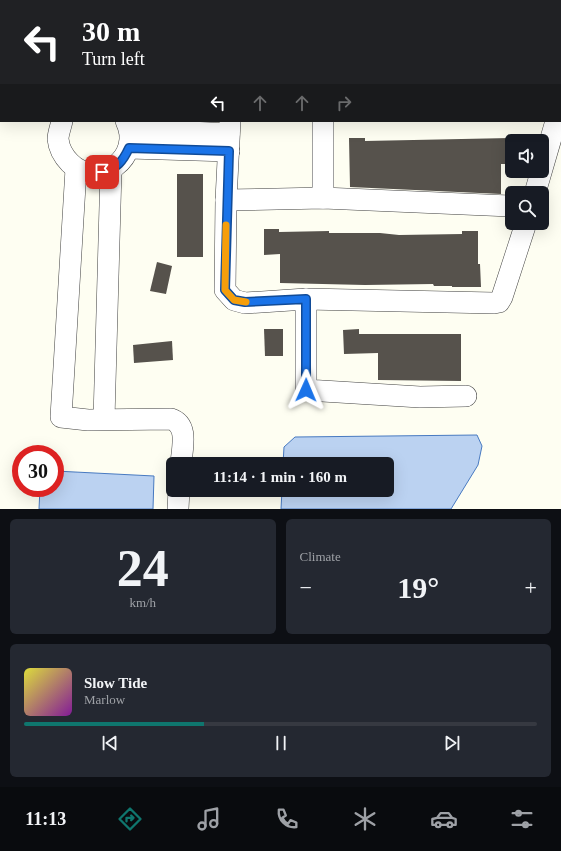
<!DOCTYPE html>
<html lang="en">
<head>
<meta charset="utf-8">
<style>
	:root { --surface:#171b24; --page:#242831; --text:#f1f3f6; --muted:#9ea1a6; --line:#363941; --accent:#0f766e }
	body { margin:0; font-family:"Times New Roman",serif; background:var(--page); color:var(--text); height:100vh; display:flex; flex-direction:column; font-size:15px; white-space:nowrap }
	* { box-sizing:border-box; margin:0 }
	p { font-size:13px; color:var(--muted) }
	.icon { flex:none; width:22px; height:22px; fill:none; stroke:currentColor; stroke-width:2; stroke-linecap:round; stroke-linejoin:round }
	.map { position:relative; height:509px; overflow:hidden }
	.side { display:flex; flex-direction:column; gap:10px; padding:10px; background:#0d0f14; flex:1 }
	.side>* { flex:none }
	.guide { position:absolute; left:0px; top:0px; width:561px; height:122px; box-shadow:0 4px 16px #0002; background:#202124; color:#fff; overflow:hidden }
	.controls { position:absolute; left:505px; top:134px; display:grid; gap:8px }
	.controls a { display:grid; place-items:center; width:44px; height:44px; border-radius:6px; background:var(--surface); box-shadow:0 4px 16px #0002; font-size:20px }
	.speed { position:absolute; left:12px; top:445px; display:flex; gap:8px; font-size:20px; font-weight:700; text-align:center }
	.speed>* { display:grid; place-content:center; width:52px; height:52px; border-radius:50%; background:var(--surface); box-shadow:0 4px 16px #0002; line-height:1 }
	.speed .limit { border:6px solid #d22; background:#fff; color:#111 }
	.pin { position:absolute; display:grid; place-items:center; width:34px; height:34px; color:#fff; margin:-17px; border-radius:8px; box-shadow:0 2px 6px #0006 }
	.me { position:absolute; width:44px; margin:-22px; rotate:1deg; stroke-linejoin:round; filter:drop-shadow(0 0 3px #0008) }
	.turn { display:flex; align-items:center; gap:14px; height:84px; padding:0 16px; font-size:18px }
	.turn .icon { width:52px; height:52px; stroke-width:2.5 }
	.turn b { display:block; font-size:28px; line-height:34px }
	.lanes { display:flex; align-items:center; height:38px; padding:0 16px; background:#0003; justify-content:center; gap:20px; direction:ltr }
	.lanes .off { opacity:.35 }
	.big { font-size:30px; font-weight:800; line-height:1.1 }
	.side .card { flex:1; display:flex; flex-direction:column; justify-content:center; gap:6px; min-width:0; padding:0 14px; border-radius:6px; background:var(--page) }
	.side .dial { align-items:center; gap:0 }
	.dial b { font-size:52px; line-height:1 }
	.song { display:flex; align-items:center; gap:12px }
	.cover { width:48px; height:48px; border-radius:6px; background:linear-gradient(135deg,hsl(60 70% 55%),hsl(290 70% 35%)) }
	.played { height:4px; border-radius:2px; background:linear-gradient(90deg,var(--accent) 35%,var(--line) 35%) }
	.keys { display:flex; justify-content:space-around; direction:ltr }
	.heat { display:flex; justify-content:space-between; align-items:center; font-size:22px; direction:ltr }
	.side .tiles { flex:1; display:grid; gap:10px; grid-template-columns:1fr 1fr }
	.card:last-child { grid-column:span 2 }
	.trip { position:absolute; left:166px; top:457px; width:228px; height:40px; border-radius:6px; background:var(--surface); box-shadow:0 4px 16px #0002; font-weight:800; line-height:40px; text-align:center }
	.dock { display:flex; height:64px; justify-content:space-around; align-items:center; background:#090b0e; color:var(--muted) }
	.dock .icon { width:28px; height:28px }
	.dock .current { color:var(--accent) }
	.dock b { font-size:18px; color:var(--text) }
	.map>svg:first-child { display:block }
	.water { fill:#bbd2f1; stroke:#487ac1 }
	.building { fill:#56524c }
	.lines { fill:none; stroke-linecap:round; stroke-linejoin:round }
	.minor-casing { stroke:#424242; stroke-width:22 }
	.minor { stroke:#fff; stroke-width:21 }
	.route-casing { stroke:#114b97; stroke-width:10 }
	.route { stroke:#1a73e8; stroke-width:7 }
	.slow { stroke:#f59e0b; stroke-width:7 }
</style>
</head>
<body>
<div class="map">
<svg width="561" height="509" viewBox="0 0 561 509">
	<rect width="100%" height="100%" fill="#fefef2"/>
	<g class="water">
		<polygon points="477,435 482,446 478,465 451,509 281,509 282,490 387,490 387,464 283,464 284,447 295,437"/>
		<polygon points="55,471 154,476 153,509 39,509 40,488 55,488"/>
	</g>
	<g class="building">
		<polygon points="349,138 365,138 365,141 512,138 512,164 501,164 501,194 350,187"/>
		<rect x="177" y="174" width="26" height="83"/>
		<polygon points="264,229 279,229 279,232 329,231 329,233 380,233 399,235 462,234 462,231 478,231 478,264 480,264 481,287 452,287 452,286 434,286 433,284 365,285 280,283 280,254 264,255"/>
		<polygon points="157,262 172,266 166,294 150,291"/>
		<polygon points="264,329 283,329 283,356 265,356"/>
		<polygon points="359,329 359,334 461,334 461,381 378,380 378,353 344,354 343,330"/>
		<polygon points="172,341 173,360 134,363 133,345"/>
	</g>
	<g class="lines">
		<defs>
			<g id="minor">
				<polyline points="75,0 75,1"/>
				<polyline points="228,0 228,1"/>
				<polyline points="112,1 112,0"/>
				<polyline points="560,19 561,19"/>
				<polyline points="560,106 561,104"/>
				<path d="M62,121C61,126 58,134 58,139C59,149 64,157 70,163C98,191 144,157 126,121"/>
				<polyline points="230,121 226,200 225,290 234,300 245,303 306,299 494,303 499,302 502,297 526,223"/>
				<polyline points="130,129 229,134"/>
				<polyline points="129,148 229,151"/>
				<path d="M76,169L61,417L88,420L171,419C189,425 182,448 181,464"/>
				<polyline points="535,193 556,121"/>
				<polyline points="323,198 323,121"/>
				<polyline points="226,200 323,198 512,206"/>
				<polyline points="306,299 306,390 420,397 466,396"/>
				<polyline points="104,419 111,170"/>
				<polyline points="178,509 179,490"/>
			</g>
		</defs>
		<use href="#minor" class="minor-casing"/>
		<use href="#minor" class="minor"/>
	</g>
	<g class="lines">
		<defs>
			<path id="route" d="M102,172C117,169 123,161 129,148L229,151L225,290L234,300L245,302L306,299V390"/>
		</defs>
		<use href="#route" class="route-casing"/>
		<use href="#route" class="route"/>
		<polyline class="slow" points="226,225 225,290 234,300 246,302"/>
	</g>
</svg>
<div class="controls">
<a><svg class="icon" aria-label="sound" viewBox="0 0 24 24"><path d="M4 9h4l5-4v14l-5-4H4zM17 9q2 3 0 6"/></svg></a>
<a><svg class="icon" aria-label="search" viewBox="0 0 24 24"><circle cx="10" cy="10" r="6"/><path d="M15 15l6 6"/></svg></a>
</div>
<div class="speed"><div class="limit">30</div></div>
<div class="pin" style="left:102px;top:172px;background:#d93025"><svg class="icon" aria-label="arrive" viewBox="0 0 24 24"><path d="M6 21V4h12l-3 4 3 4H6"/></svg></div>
<svg class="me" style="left:306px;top:390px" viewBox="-20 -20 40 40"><path d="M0-17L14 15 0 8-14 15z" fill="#1a73e8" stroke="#fff" stroke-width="4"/></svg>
<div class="trip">11:14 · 1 min · 160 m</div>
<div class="guide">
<div class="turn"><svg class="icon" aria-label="left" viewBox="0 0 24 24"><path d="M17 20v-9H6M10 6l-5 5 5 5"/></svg><div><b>30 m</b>Turn left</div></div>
<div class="lanes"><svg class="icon" aria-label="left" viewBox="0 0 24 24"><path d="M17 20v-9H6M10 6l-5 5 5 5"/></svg><svg class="icon off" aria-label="ahead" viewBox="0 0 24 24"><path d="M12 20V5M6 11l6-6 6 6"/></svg><svg class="icon off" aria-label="ahead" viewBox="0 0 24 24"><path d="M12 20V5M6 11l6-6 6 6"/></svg><svg class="icon off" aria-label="right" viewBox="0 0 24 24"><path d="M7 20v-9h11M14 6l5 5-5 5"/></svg></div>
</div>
</div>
<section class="side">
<div class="tiles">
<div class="card dial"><b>24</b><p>km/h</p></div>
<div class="card"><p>Climate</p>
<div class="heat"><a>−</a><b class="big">19°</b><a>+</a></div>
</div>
<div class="card">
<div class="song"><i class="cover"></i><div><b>Slow Tide</b><p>Marlow</p></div></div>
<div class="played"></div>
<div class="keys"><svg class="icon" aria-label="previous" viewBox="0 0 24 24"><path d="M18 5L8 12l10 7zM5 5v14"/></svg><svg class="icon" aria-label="pause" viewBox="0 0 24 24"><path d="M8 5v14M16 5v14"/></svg><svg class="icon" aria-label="next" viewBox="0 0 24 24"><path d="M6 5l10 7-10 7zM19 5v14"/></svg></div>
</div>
</div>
</section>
<nav class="dock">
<b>11:13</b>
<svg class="icon current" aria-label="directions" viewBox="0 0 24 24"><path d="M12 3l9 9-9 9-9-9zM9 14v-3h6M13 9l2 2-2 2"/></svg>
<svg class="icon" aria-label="music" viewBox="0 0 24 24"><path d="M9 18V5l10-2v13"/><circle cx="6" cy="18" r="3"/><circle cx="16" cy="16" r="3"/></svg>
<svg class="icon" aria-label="phone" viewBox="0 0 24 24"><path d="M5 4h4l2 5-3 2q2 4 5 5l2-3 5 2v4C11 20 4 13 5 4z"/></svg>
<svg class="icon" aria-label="climate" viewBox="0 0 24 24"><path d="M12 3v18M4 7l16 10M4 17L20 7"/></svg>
<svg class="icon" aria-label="car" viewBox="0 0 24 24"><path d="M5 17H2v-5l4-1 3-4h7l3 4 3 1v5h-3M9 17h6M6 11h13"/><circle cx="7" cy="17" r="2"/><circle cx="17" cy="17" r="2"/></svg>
<svg class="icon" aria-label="filters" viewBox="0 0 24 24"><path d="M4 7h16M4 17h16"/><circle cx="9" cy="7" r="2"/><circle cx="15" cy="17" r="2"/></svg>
</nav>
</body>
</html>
